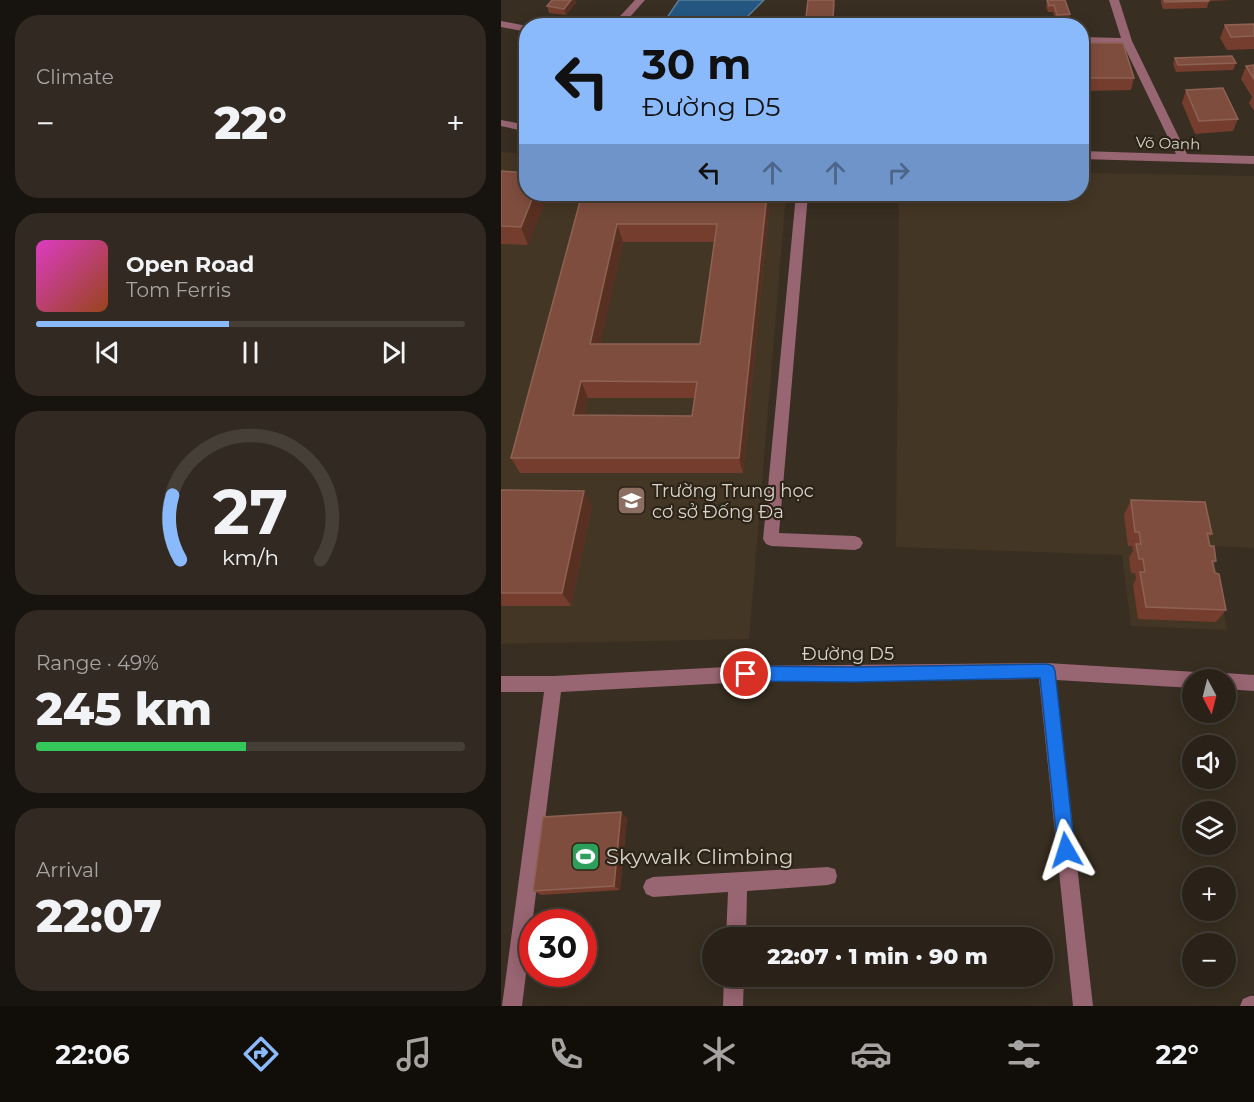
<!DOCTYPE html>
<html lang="en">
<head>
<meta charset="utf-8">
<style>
	:root { --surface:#2a2219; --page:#322a22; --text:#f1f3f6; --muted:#a5a4a2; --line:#463f38; --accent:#8bbafc }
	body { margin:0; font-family:Montserrat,sans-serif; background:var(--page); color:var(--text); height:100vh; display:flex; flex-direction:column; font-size:22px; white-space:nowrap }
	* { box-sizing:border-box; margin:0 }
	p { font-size:20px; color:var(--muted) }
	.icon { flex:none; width:33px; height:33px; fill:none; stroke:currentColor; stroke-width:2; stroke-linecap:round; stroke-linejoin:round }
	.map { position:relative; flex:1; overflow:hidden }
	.panel { display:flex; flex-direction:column; gap:15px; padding:15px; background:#17130e; width:501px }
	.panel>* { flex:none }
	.top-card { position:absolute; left:18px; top:18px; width:570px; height:183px; border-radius:24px; box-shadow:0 3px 15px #0003,0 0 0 2px var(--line); background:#8bbafc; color:#111; overflow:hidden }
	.needle { width:39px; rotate:173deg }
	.fabs { position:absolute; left:681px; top:669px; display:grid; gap:12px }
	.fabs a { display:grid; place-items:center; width:54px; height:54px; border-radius:50%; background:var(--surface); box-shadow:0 3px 15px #0003,0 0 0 2px var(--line); font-size:30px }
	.speed { position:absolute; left:18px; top:909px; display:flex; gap:12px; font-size:30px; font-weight:700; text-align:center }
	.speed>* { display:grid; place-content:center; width:78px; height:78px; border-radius:50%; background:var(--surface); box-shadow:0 3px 15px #0003,0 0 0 2px var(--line); line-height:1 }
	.speed .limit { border:9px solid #d22; background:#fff; color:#111 }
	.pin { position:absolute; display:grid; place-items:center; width:51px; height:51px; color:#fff; margin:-26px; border:3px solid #fff; border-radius:50%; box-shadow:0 2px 6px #0007 }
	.me { position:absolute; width:66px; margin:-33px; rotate:354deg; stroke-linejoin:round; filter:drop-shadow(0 0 4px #0008) }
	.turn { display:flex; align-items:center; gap:21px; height:126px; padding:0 24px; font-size:27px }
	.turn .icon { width:78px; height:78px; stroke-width:2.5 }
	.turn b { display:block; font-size:42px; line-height:51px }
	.lanes { display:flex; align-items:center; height:57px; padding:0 24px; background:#0003; justify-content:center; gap:30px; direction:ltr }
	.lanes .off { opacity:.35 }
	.big { font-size:45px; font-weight:800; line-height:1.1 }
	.panel .tile { flex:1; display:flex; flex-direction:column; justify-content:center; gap:9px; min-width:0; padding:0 21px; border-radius:24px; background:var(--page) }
	.panel .dial { align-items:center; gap:0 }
	.dial svg { height:156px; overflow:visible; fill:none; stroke:var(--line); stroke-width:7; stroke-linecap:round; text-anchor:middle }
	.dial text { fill:var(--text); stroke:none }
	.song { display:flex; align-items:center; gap:18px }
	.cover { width:72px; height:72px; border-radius:9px; background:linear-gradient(135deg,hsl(310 70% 55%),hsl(20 70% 35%)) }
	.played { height:6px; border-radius:3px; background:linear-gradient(90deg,var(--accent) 45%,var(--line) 45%) }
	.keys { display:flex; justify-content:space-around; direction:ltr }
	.heat { display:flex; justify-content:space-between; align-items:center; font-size:33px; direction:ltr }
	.charge { height:9px; border-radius:4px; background:linear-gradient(90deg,#34c759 49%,var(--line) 0) }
	.trip { position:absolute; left:201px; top:927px; width:351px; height:60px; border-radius:30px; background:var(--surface); box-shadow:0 3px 15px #0003,0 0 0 2px var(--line); font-weight:800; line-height:60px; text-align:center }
	.dock { display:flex; height:96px; justify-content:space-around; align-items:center; background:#110e0a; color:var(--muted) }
	.dock .icon { width:42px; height:42px }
	.dock .on { color:var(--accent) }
	.dock b { font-size:27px; color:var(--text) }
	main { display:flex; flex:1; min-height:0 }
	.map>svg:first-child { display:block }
	.built { fill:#443624 }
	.water { fill:#245782; stroke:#5a7c98; stroke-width:1.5 }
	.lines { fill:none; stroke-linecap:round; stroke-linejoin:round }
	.minor { fill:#986572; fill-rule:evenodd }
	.wall { fill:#753d2d; fill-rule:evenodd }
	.shaded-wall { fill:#583021 }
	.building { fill:#7f4d3e; stroke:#8d6254; stroke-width:1.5; fill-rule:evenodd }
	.route { fill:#1a73e8; stroke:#114b97; stroke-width:1.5 }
	.labels { text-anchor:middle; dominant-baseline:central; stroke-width:4.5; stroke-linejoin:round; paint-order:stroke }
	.far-street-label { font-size:15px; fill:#d9d3cb; stroke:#2d2418 }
	.poi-label { font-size:18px; fill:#d9d3cb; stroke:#2d2418; text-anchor:start }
	.street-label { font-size:18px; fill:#d9d3cb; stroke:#2d2418 }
	.near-poi-label { font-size:21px; fill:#d9d3cb; stroke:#2d2418; text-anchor:start }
</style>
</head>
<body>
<main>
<section class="panel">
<div class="tile"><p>Climate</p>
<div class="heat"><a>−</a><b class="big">22°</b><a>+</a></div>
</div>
<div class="tile">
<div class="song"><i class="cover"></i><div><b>Open Road</b><p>Tom Ferris</p></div></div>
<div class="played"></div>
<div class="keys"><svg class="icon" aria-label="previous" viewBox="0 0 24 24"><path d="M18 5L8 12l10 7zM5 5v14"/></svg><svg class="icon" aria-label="pause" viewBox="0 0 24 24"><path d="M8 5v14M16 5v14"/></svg><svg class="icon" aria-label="next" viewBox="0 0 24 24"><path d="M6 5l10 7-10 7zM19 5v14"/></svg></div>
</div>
<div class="tile dial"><svg viewBox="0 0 100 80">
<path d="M14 69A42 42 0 1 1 86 69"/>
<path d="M14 69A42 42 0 0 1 10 36" stroke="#8bbafc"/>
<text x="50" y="56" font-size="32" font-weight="700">27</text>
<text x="50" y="72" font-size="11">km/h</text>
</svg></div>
<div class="tile"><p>Range · 49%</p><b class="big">245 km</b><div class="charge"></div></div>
<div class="tile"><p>Arrival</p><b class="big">22:07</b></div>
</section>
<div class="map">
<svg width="753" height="1006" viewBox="0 0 753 1006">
	<rect width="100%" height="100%" fill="#382e21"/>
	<g class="built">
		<polygon points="0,152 25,154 26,194 285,194 248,639 0,644"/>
		<polygon points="581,173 753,176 753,548 711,546 726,630 630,626 621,555 395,547 398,194 580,194"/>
	</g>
	<polygon class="water" points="178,0 263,0 238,25 161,25"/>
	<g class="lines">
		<g class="minor">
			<polygon points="134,0 144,0 121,26 110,26"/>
			<polygon points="608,0 618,0 631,41 686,154 753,156 753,164 580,159 580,151 675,154 622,44 580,43 580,37 620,38"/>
			<polygon points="0,21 26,26 26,32 0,27"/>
			<polygon points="0,120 26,125 26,132 0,126"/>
			<polygon points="295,194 307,194 278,533 354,536 359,538 362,543 359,548 354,550 270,546 265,544 262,539"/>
			<polygon points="546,663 695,672 701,674 703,680 692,680 692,688 555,680 592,1006 572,1006 538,679 245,682 60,692 21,1006 1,1006 43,692 0,692 0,676 53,676 245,666"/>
			<polygon points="724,673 753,675 753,691 724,689 724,680 716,680 718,675"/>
			<polygon points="327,867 334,869 336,876 334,883 327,885 246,891 245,938 225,938 227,892 152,897 145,894 142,887 145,880 152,877"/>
			<polygon points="223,976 243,976 242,1006 222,1006"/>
			<polygon points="749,996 753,996 753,1006 739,1006 742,999"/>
		</g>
	</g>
	<g class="wall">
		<polygon points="51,0 74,0 75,3 65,15 48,13 46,6"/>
		<polygon points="307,0 334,0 332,26 306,26 305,17"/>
		<polygon points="546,0 569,14 568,21 555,22 552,12 547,12 545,7"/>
		<polygon points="660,0 708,0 708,1 706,8 662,9 660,3"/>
		<polygon points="709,0 730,0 709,1"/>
		<polygon points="753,24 753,49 726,50 719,38 724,25"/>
		<polygon points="580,43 633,78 630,90 587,91 580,69"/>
		<polygon points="674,58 735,63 732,70 675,72 672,64"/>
		<polygon points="753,65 753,111 748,103 751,97 740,79 745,66"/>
		<polygon points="685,90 737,119 732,131 694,134 681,103"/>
		<polygon points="0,171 27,245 0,244"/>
		<path d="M81,194L268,209L242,473H19L10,458ZM122,242H213L199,344H99ZM87,398H193L191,416L83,415Z"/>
		<polygon points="0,490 91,506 70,606 0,606"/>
		<polygon points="630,500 711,534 707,539 709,546 715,561 712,565 725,610 715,622 637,619 632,585 635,579 634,573 630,573 628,558 632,551 631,546 627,546 623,515"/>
		<polygon points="126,818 119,890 40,895 32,891"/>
	</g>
	<g class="shaded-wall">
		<polygon points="70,0 74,0 75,3 65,15 63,9"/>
		<polygon points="333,0 334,0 332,26 332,17"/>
		<polygon points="33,194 48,194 27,245 20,227"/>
		<polygon points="266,194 268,209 242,473 238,458"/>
		<polygon points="116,224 122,242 96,361 89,344"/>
		<polygon points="80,381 87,398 79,431 72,415"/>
		<polygon points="83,491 91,506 70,606 61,593"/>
		<polygon points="120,812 126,818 119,890 113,886"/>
	</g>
	<g class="building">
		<polygon points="51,0 70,0 63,9 46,6"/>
		<polygon points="307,0 333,0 332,17 305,17"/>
		<polygon points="546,0 564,0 569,14 556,15 553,5 548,6"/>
		<polygon points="663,0 708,0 708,1 664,2"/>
		<polygon points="753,24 753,36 730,37 724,25"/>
		<polygon points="580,43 622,43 633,78 589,78 580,46"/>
		<polygon points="731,56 735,63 677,65 674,58"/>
		<polygon points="753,65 753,79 745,66"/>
		<polygon points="722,88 737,119 698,121 685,90"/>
		<polygon points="0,171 26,173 26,194 33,194 20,227 0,226"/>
		<path d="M81,194H266L238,458H10ZM116,224H216L199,344H89ZM80,381L196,382L191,416L72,415Z"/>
		<polygon points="0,490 83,491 61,593 0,593"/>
		<polygon points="630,500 704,502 711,534 706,533 709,546 713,546 715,561 711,561 714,573 718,574 725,610 645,607 639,572 644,572 642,559 638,559 635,544 640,544 638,532 634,532"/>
		<polygon points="120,812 113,886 32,891 42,817"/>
	</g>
	<polygon class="route" points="546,664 552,666 554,671 574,850 571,856 565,858 559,856 557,850 539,678 355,682 245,681 240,679 238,674 240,669 245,666 355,667"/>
	<defs>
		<symbol id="school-square" viewBox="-11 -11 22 22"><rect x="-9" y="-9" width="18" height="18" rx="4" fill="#8d6e63" stroke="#2d2418"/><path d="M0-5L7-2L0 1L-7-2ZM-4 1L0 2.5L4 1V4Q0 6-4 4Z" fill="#fff"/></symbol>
		<symbol id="stadium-square" viewBox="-11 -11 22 22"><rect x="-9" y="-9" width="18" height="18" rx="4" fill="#2e9e5b" stroke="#2d2418"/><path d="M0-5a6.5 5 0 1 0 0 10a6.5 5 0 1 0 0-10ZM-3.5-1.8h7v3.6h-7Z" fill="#fff"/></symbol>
	</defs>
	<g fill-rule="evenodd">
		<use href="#school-square" x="114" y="484" width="33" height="33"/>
		<use href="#stadium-square" x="68" y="840" width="33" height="33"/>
	</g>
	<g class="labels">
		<g class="far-street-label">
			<text transform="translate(667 143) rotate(2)">Võ Oanh</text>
		</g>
		<g class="poi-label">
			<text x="151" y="491">Trường Trung học<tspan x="151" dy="21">cơ sở Đống Đa</tspan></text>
		</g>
		<g class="street-label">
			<text x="347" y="654">Đường D5</text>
		</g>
		<g class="near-poi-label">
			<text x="105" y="856">Skywalk Climbing</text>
		</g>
	</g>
</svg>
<div class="fabs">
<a><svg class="needle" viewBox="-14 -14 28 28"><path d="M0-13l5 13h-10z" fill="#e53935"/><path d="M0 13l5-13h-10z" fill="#a5a4a2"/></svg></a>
<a><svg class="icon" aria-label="sound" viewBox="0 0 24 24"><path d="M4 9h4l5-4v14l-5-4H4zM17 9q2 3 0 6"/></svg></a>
<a><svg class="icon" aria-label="layers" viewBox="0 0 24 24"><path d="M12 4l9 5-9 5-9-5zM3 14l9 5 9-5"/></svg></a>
<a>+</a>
<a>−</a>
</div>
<div class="speed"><div class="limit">30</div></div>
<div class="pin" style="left:245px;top:674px;background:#d93025"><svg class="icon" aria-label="arrive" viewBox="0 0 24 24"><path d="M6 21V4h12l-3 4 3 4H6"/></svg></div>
<svg class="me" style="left:565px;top:850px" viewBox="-20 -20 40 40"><path d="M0-17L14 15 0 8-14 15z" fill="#1a73e8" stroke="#fff" stroke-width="4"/></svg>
<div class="trip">22:07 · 1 min · 90 m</div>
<div class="top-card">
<div class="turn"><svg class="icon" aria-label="left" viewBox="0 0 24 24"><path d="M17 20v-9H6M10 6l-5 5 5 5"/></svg><div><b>30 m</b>Đường D5</div></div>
<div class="lanes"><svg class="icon" aria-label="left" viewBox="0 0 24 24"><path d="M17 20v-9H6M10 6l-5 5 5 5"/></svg><svg class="icon off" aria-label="ahead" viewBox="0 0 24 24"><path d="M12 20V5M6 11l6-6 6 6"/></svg><svg class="icon off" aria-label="ahead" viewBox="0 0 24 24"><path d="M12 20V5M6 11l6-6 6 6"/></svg><svg class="icon off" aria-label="right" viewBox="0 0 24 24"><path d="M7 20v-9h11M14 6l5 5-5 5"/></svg></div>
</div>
</div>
</main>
<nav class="dock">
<b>22:06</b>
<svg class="icon on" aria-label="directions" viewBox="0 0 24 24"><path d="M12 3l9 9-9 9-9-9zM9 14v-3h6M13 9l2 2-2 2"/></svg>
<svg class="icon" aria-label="music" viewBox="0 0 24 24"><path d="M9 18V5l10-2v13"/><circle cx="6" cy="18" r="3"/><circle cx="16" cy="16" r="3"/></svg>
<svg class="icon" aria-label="phone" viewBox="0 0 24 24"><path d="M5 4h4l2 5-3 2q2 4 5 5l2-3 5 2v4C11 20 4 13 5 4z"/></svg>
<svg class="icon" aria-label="climate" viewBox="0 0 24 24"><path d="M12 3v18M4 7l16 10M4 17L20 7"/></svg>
<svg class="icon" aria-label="car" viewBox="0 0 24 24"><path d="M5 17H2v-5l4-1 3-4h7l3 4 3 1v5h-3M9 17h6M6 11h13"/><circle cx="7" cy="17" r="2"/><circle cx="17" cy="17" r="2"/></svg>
<svg class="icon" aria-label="filters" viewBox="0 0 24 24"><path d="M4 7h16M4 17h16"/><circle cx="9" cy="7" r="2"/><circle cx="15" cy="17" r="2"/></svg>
<b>22°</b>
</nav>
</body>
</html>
